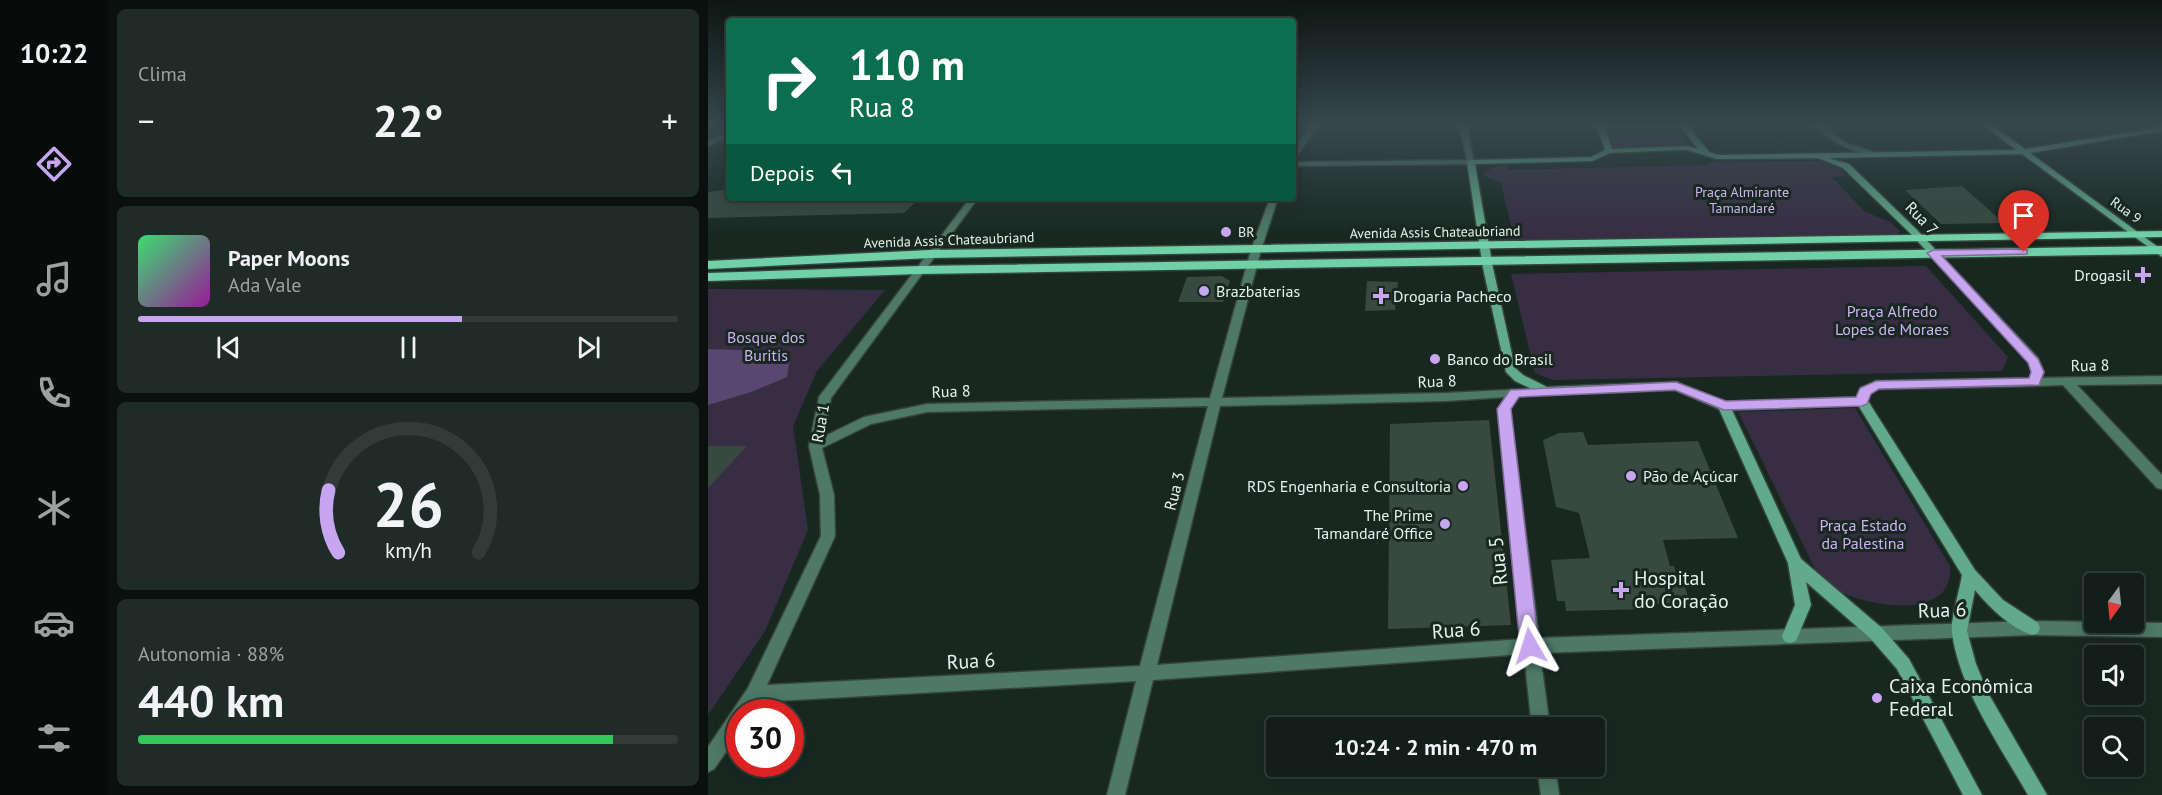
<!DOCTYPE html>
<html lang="pt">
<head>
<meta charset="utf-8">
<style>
	:root { --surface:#121e19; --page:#1f2b26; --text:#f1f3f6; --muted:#9ca2a2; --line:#313c38; --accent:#c7a6ef }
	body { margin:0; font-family:"PT Sans",sans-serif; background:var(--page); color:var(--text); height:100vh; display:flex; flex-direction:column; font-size:22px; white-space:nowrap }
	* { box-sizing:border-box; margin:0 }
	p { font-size:20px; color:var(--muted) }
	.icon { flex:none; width:33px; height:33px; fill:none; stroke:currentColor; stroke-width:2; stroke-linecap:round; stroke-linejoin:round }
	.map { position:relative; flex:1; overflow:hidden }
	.drawer { display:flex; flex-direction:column; gap:9px; padding:9px; background:#0a100e; width:600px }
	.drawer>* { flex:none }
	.top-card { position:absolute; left:18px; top:18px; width:570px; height:183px; border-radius:6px; box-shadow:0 3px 15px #0003,0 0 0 2px var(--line); background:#0b6e4f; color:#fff; overflow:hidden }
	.needle { width:39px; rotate:195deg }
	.fabs { position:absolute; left:1376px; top:573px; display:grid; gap:12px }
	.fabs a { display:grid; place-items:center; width:60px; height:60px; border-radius:6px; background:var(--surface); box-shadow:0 3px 15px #0003,0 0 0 2px var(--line); font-size:30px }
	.speed { position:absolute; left:18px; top:699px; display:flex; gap:12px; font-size:30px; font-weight:700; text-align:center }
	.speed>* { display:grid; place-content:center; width:78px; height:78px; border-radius:50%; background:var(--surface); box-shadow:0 3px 15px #0003,0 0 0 2px var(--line); line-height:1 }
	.speed .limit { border:9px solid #d22; background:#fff; color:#111 }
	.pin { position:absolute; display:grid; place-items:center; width:51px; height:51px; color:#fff; margin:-62px -26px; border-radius:50% 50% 50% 0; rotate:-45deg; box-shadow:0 0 6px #0007 }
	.pin .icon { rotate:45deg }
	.me { position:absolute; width:66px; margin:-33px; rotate:354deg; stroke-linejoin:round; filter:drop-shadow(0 0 4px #0008) }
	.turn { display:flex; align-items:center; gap:21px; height:126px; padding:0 24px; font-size:27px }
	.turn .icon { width:78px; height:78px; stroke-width:2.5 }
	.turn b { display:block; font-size:42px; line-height:51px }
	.then { display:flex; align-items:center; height:57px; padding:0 24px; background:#0003; gap:12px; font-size:22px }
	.big { font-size:45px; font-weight:700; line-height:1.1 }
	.drawer .tile { flex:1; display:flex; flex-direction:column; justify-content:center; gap:9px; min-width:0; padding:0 21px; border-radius:9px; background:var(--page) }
	.drawer .dial { align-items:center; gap:0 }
	.dial svg { height:156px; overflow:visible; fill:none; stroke:var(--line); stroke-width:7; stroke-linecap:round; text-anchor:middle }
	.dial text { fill:var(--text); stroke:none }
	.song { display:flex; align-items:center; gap:18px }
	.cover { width:72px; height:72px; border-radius:9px; background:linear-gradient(135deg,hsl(140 70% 55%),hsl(300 70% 35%)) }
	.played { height:6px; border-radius:3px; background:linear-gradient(90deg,var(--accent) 60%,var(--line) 60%) }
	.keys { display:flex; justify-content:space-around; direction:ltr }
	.heat { display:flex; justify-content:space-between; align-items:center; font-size:33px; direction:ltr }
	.charge { height:9px; border-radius:4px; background:linear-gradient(90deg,#34c759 88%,var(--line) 0) }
	.trip { position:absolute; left:558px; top:717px; width:339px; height:60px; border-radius:6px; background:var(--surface); box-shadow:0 3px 15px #0003,0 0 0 2px var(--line); font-weight:700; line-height:60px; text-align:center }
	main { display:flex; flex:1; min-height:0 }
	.menu { display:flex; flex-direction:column; width:108px; justify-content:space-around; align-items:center; background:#070c0a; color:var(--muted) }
	.menu .icon { width:42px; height:42px }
	.menu .on { color:var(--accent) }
	.menu b { font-size:27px; color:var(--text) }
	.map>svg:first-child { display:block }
	.green { fill:#382e44 }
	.water { fill:#59476f }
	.building { fill:#384941 }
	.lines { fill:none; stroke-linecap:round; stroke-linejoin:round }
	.street-casing { stroke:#35443d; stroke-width:3 }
	.secondary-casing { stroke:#35443d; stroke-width:3 }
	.primary-casing { stroke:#35443d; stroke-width:3 }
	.street { fill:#4d7966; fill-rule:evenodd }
	.secondary { fill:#61aa8b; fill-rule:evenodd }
	.primary { fill:#70d0a8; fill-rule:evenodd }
	.route { fill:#c7a6ef; stroke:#816c9b; stroke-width:1.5 }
	.poi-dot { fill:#c7a6ef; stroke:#182821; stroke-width:2 }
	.labels { text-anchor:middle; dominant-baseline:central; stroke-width:6; stroke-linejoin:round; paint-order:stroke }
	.far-park-label { font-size:14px; fill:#cfb1f4; stroke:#182821 }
	.far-street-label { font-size:14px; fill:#e6f1ec; stroke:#182821 }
	.far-poi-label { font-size:14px; fill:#e6f1ec; stroke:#182821; text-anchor:start }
	.street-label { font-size:16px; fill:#e6f1ec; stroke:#182821 }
	.poi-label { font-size:16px; fill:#e6f1ec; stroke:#182821; text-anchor:start }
	.park-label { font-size:16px; fill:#cfb1f4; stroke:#182821 }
	.near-street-label { font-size:20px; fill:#e6f1ec; stroke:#182821 }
	.near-poi-label { font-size:20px; fill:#e6f1ec; stroke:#182821; text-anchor:start }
</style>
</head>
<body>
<main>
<nav class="menu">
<b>10:22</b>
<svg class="icon on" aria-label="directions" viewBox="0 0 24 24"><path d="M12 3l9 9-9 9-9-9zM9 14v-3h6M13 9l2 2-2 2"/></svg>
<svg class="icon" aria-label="music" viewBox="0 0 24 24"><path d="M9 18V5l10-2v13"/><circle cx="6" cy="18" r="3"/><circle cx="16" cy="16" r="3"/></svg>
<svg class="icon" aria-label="phone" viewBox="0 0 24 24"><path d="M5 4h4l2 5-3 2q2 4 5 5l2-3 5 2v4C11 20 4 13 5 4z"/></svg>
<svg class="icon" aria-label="climate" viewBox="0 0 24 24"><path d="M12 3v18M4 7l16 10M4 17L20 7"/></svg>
<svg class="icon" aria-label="car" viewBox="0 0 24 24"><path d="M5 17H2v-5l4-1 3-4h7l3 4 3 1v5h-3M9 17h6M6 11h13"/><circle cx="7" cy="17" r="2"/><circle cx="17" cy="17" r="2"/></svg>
<svg class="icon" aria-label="filters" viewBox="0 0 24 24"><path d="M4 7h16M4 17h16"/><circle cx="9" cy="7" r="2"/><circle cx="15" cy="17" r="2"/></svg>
</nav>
<section class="drawer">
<div class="tile"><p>Clima</p>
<div class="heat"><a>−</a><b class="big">22°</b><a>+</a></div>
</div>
<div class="tile">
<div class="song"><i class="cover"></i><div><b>Paper Moons</b><p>Ada Vale</p></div></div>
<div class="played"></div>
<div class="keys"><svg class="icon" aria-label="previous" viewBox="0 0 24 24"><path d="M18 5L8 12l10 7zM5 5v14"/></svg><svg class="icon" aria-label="pause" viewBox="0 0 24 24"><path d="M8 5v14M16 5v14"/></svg><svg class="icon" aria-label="next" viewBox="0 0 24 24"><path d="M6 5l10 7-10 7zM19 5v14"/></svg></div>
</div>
<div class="tile dial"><svg viewBox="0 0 100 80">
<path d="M14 69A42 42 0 1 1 86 69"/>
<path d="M14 69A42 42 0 0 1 9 37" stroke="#c7a6ef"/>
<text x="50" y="56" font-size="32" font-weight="700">26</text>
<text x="50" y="72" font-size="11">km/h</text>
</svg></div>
<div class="tile"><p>Autonomia · 88%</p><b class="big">440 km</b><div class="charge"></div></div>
</section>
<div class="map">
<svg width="1454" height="795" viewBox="0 0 1454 795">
	<rect width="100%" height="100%" fill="#182821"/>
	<g class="green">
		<polygon points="895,125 967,125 981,147 905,148"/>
		<path d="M1107,161C1120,163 1129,165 1139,176L1124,177L1156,211L1182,222L1192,231L1189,235L793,241L787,235V227L803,226L793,183L775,175C782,167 789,166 799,165L800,170L998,165L1005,162Z"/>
		<polygon points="1218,266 1300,357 1294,371 845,380 827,373 803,274"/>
		<polygon points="0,289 177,290 109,371 85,426 100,530 57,631 0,715"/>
		<path d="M1147,408L1242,566C1246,621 1164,607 1133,592C1125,588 1117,580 1110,575L1030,412Z"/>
	</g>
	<polygon class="water" points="0,349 66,351 82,358 79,377 43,392 0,405"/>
	<g class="building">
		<polygon points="1254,186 1296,223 1233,224 1197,190"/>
		<polygon points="21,189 21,198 212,198 196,213 0,218 0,192"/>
		<polygon points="514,276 522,281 515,302 470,302 479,277"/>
		<polygon points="659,281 690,282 687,310 657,311"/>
		<polygon points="781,420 803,625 680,629 682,424"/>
		<polygon points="875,432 880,445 990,441 1030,538 955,540 962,566 966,566 969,578 974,579 982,602 945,604 942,609 858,611 857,601 849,601 843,560 882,558 871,513 848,507 835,440 851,433"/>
		<polygon points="0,446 39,446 0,488"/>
	</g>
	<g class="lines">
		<defs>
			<g id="street">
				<polygon points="603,125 611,125 588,157 585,157 585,150"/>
				<polygon points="751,125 759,125 766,164 585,166 585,162 759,160"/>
				<path d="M1106,125H1114L1138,143L1169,153L1165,155C1142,151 1122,143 1106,125Z"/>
				<polygon points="21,132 21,137 0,146 0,141"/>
				<path d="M262,198H270L123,398L115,437L156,417L219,404L502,398L543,250L562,198H570L553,250L514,398L738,393L841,388L843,391L841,394L811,396L802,409L831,638L1324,621L1454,623V637L1324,635L832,653L842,728H824L816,654L445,680L417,795H399L428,681L51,702L44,712H32V732L6,769L0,772V747L40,688L113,536L112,495L101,446L111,397ZM798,397L790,409L815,639L449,665L512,406L738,401ZM500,406L432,666L59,685L127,536L126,495L114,448L163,424L219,412Z"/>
				<polygon points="1454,376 1454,384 1369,385 1454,475 1454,489 1449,488 1355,385 1326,386 1320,382 1326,378"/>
				<polygon points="829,766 847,766 851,795 833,795"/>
			</g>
			<path id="secondary" d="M888,125H896L904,149L980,146L990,149L971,125H979L1001,152L1010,155L1308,150L1275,125H1283L1317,149L1454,127V131L1322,153L1454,250V257L1314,154L1120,158L1141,164L1208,229L1330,358L1336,372L1330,385L1326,386L1170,389L1162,393L1160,401L1267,570L1295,600L1330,623L1332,628L1330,633L1324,635C1301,627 1282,608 1267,590L1259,631L1268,664L1280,693L1339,795H1320C1292,746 1252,690 1244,633C1242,621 1252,589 1254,575L1150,405L1024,410L1093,559L1174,628L1201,659L1274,795H1255L1189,669L1162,638L1098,582L1103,605L1088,641L1082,643L1076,641L1074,636L1087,605L1080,563L1011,409L967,390L837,395L807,381L798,372L775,268L759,162L763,160L883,157L897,150ZM968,150H979L1009,159L1110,158L1135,168L1202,233L1321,362L1324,372L1322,378L1168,381L1153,388L1149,397L1017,402L968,382L839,387L815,375L807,368L785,268L767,164L884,161L902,153Z"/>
			<g id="primary">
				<polygon points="1454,231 1454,237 222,258 0,269 0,261 222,250"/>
				<polygon points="1454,246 1454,254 211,274 0,281 0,273 211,266"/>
			</g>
		</defs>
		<use href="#street" class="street-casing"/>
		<use href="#secondary" class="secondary-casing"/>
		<use href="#primary" class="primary-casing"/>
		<use href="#street" class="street"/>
		<use href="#secondary" class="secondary"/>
		<use href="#primary" class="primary"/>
	</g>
	<linearGradient id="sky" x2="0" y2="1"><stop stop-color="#0d1612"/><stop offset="0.53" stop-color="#37484e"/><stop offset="1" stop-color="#37484e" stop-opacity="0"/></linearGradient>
	<rect width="1454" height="236" fill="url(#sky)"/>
	<polygon class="route" points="1316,249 1319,250 1319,254 1234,256 1330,359 1336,372 1331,385 1171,389 1163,394 1159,404 1154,406 1016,410 967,390 811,397 803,409 831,646 828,652 822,654 815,652 812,646 789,409 802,390 968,382 1018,401 1148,397 1152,388 1168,381 1321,378 1323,372 1320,363 1219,253 1225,250"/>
	<g class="poi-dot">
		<circle cx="518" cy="232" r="6"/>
		<path d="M1432 266h6v6h6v6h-6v6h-6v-6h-6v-6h6z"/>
		<circle cx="496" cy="291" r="6"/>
		<path d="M670 287h6v6h6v6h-6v6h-6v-6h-6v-6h6z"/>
		<circle cx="727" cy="359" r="6"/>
		<circle cx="923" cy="476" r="6"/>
		<circle cx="755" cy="486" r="6"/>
		<circle cx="737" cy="524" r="6"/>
		<path d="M910 581h6v6h6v6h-6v6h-6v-6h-6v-6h6z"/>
		<circle cx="1169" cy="698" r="6"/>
	</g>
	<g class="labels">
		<g class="far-park-label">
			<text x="1034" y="192">Praça Almirante<tspan x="1034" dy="16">Tamandaré</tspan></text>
		</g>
		<g class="far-street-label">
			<text transform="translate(1418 210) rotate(36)">Rua 9</text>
			<text transform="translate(727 232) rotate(-1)">Avenida Assis Chateaubriand</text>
			<text transform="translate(241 240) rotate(-2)">Avenida Assis Chateaubriand</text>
		</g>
		<g class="far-poi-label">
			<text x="530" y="232">BR</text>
		</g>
		<g class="street-label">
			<text transform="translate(1214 218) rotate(46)">Rua 7</text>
			<text transform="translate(1382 365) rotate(-1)">Rua 8</text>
			<text transform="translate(729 381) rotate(-2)">Rua 8</text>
			<text transform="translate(243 391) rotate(-2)">Rua 8</text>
			<text transform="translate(112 423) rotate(-80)">Rua 1</text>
			<text transform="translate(466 491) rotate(-76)">Rua 3</text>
		</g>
		<g class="poi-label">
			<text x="1423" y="275" text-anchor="end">Drogasil</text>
			<text x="508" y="291">Brazbaterias</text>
			<text x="685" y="296">Drogaria Pacheco</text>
			<text x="739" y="359">Banco do Brasil</text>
			<text x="935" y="476">Pão de Açúcar</text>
			<text x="743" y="486" text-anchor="end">RDS Engenharia e Consultoria</text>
			<text x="725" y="515" text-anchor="end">The Prime<tspan x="725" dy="18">Tamandaré Office</tspan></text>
		</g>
		<g class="park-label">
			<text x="1184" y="311">Praça Alfredo<tspan x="1184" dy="18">Lopes de Moraes</tspan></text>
			<text x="58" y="337">Bosque dos<tspan x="58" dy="18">Buritis</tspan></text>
			<text x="1155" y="525">Praça Estado<tspan x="1155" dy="18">da Palestina</tspan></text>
		</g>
		<g class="near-street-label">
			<text transform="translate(790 561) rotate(-96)">Rua 5</text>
			<text transform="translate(1234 610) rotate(-2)">Rua 6</text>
			<text transform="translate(748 630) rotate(-4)">Rua 6</text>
			<text transform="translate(263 661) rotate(-3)">Rua 6</text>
		</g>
		<g class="near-poi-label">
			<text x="926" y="578">Hospital<tspan x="926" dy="23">do Coração</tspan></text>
			<text x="1181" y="686">Caixa Econômica<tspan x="1181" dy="23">Federal</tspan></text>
		</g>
	</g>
</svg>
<div class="fabs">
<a><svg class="needle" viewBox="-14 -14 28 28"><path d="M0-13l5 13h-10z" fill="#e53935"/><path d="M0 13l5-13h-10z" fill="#9ca2a2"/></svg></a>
<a><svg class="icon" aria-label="sound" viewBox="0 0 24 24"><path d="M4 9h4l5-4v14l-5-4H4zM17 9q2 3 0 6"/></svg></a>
<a><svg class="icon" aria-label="search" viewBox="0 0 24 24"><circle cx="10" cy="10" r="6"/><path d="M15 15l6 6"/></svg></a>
</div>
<div class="speed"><div class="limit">30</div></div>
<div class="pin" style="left:1316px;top:252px;background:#d93025"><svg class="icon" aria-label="arrive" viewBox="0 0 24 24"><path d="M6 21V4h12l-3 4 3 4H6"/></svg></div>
<svg class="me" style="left:822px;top:646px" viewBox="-20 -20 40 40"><path d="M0-17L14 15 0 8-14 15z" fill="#c7a6ef" stroke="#fff" stroke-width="4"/></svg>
<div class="trip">10:24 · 2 min · 470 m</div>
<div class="top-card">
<div class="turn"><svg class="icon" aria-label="right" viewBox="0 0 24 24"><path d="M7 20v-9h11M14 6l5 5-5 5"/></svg><div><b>110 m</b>Rua 8</div></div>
<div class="then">Depois<svg class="icon" aria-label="left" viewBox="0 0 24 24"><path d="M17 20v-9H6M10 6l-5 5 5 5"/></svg></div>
</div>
</div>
</main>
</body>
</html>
